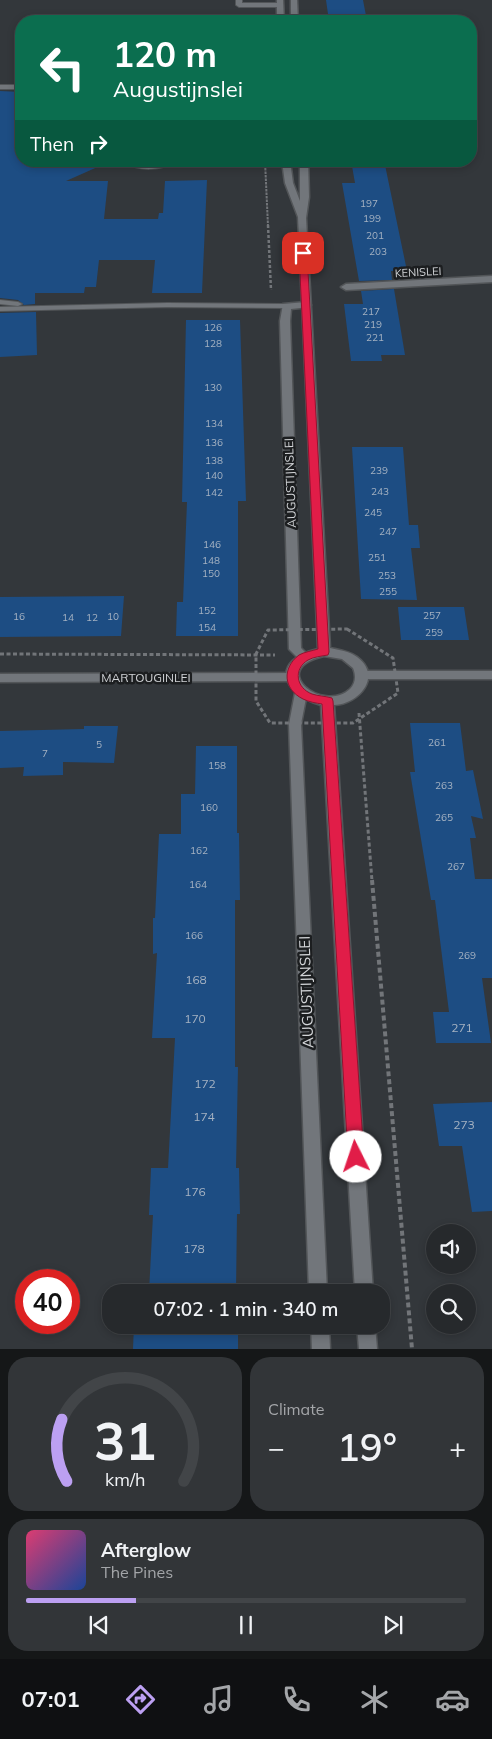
<!DOCTYPE html>
<html lang="en">
<head>
<meta charset="utf-8">
<style>
	:root { --surface:#26292c; --page:#323538; --text:#f1f3f6; --muted:#a4a6a9; --line:#424548; --accent:#bca0f2 }
	body { margin:0; font-family:Mulish,sans-serif; background:var(--page); color:var(--text); height:100vh; display:flex; flex-direction:column; font-size:19px; white-space:nowrap }
	* { box-sizing:border-box; margin:0 }
	p { font-size:16px; color:var(--muted) }
	.icon { flex:none; width:28px; height:28px; fill:none; stroke:currentColor; stroke-width:2; stroke-linecap:round; stroke-linejoin:round }
	.map { position:relative; height:1349px; overflow:hidden }
	.side { display:flex; flex-direction:column; gap:8px; padding:8px; background:#151718; flex:1 }
	.side>* { flex:none }
	.hud { position:absolute; left:15px; top:15px; width:462px; height:152px; border-radius:20px; box-shadow:0 2px 8px #0003,0 0 0 1px var(--line); background:#0b6e4f; color:#fff; overflow:hidden }
	.tools { position:absolute; left:426px; top:1224px; display:grid; gap:10px }
	.tools a { display:grid; place-items:center; width:50px; height:50px; border-radius:50%; background:var(--surface); box-shadow:0 2px 8px #0003,0 0 0 1px var(--line); font-size:25px }
	.speed { position:absolute; left:15px; top:1269px; display:flex; gap:10px; font-size:25px; font-weight:700; text-align:center }
	.speed>* { display:grid; place-content:center; width:65px; height:65px; border-radius:50%; background:var(--surface); box-shadow:0 2px 8px #0003,0 0 0 1px var(--line); line-height:1 }
	.speed .limit { border:8px solid #d22; background:#fff; color:#111 }
	.pin { position:absolute; display:grid; place-items:center; width:42px; height:42px; color:#fff; margin:-21px; border-radius:10px; box-shadow:0 2px 8px #0006 }
	.me { position:absolute; width:55px; margin:-28px; rotate:356deg; stroke-linejoin:round; filter:drop-shadow(0 0 4px #0008) }
	.turn { display:flex; align-items:center; gap:18px; height:105px; padding:0 15px; font-size:22px }
	.turn .icon { width:65px; height:65px; stroke-width:2.5 }
	.turn b { display:block; font-size:35px; line-height:42px }
	.then { display:flex; align-items:center; height:48px; padding:0 15px; background:#0003; gap:10px; font-size:19px }
	.big { font-size:38px; font-weight:600; line-height:1.1 }
	.side .card { flex:1; display:flex; flex-direction:column; justify-content:center; gap:8px; min-width:0; padding:0 18px; border-radius:20px; background:var(--page) }
	.side .dial { align-items:center; gap:0 }
	.dial svg { height:130px; overflow:visible; fill:none; stroke:var(--line); stroke-width:7; stroke-linecap:round; text-anchor:middle }
	.dial text { fill:var(--text); stroke:none }
	.song { display:flex; align-items:center; gap:15px }
	.cover { width:60px; height:60px; border-radius:8px; background:linear-gradient(135deg,hsl(340 70% 55%),hsl(220 70% 35%)) }
	.played { height:5px; border-radius:2px; background:linear-gradient(90deg,var(--accent) 25%,var(--line) 25%) }
	.keys { display:flex; justify-content:space-around; direction:ltr }
	.heat { display:flex; justify-content:space-between; align-items:center; font-size:28px; direction:ltr }
	.side .tiles { flex:1; display:grid; gap:8px; grid-template-columns:1fr 1fr }
	.card:last-child { grid-column:span 2 }
	.trip { position:absolute; left:102px; top:1284px; width:288px; height:50px; border-radius:20px; background:var(--surface); box-shadow:0 2px 8px #0003,0 0 0 1px var(--line); font-weight:600; line-height:50px; text-align:center }
	.tab-bar { display:flex; height:80px; justify-content:space-around; align-items:center; background:#0f1012; color:var(--muted) }
	.tab-bar .icon { width:35px; height:35px }
	.tab-bar .current { color:var(--accent) }
	.tab-bar b { font-size:22px; color:var(--text) }
	.map>svg:first-child { display:block }
	.building { fill:#1d4d83 }
	.lines { fill:none; stroke-linecap:round; stroke-linejoin:round }
	.lane-casing { stroke:#525558; stroke-width:2 }
	.street-casing { stroke:#525558; stroke-width:3 }
	.secondary-casing { stroke:#525558; stroke-width:3 }
	.path-far3 { stroke:#727579; stroke-width:2; stroke-dasharray:2.5 1; stroke-linecap:butt }
	.path-far2 { stroke:#727579; stroke-width:2.5; stroke-dasharray:3 2; stroke-linecap:butt }
	.path-far1 { stroke:#727579; stroke-width:3; stroke-dasharray:4 2.5; stroke-linecap:butt }
	.path { stroke:#727579; stroke-width:4; stroke-dasharray:5 3; stroke-linecap:butt }
	.lane { fill:#72767b; fill-rule:evenodd }
	.street { fill:#72767b; fill-rule:evenodd }
	.secondary { fill:#72767b; fill-rule:evenodd }
	.route { fill:#e11d48; stroke:#92132f }
	.labels { text-anchor:middle; dominant-baseline:central; stroke-width:5; stroke-linejoin:round; paint-order:stroke }
	.number-label { font-size:10px; fill:#a5b2c2 }
	.far-street-label { font-size:11px; fill:#d2d4d7; stroke:#1c1e20 }
	.street-label { font-size:12px; fill:#d2d4d7; stroke:#1c1e20 }
	.near-number-label { font-size:12px; fill:#a5b2c2 }
	.near-street-label { font-size:15px; fill:#d2d4d7; stroke:#1c1e20 }
</style>
</head>
<body>
<div class="map">
<svg width="492" height="1349" viewBox="0 0 492 1349">
	<rect width="100%" height="100%" fill="#33373b"/>
	<g class="building">
		<polygon points="326,0 363,0 367,21 329,21"/>
		<polygon points="0,91 21,92 21,161 111,161 66,181 108,181 104,219 158,219 159,213 163,213 165,181 207,180 202,293 152,293 155,260 99,260 96,287 85,287 84,293 35,293 35,304 24,305 18,300 0,298"/>
		<polygon points="385,165 407,271 391,271 392,280 359,281 342,183 355,183 352,166"/>
		<polygon points="394,289 405,355 381,355 382,361 351,361 344,304 363,304 361,291"/>
		<polygon points="36,312 37,355 0,357 0,313"/>
		<polygon points="186,320 240,320 246,501 238,501 238,636 176,636 177,602 183,602 187,502 182,502"/>
		<polygon points="352,447 403,447 409,525 418,525 420,548 411,548 417,600 361,599"/>
		<polygon points="124,596 121,636 0,637 0,597"/>
		<polygon points="398,607 464,607 469,640 401,640"/>
		<polygon points="410,723 460,723 466,771 473,770 483,819 471,816 476,838 470,838 475,879 492,879 492,978 482,978 491,1043 436,1043 433,1012 449,1012 435,900 431,900 410,772 415,772"/>
		<polygon points="84,726 118,726 114,763 63,762 63,775 23,776 24,767 0,768 0,731 84,729"/>
		<polygon points="196,746 237,746 237,833 239,833 240,900 235,900 235,1067 238,1067 236,1168 239,1168 240,1214 237,1214 236,1292 149,1292 153,1215 149,1215 151,1168 168,1168 175,1038 152,1038 157,953 153,954 153,918 155,918 159,834 181,834 181,794 195,794"/>
		<polygon points="492,1102 492,1211 472,1212 462,1146 439,1146 433,1104"/>
		<polygon points="134,1325 238,1325 238,1349 133,1349"/>
	</g>
	<g class="lines">
		<defs>
			<g id="lane">
				<polygon points="236,0 242,0 242,3 280,3 283,5 280,7 239,7 236,5"/>
				<rect x="0" y="85" width="21" height="4"/>
				<path d="M123,161L150,165L176,161C162,171 137,172 123,161Z"/>
				<polygon points="0,300 18,302 22,304 18,306 0,304"/>
				<polygon points="167,303 286,304 290,306 286,308 167,307 0,311 0,307"/>
			</g>
			<g id="street">
				<polygon points="492,276 492,282 346,290 341,287 346,284"/>
				<polygon points="306,302 311,305 309,307 291,309 290,321 301,648 310,657 304,661 300,660 289,649 280,321 283,304"/>
				<polygon points="362,671 492,671 492,679 362,679 356,675"/>
				<polygon points="291,673 297,677 291,681 0,682 0,674"/>
				<polygon points="301,689 305,690 307,693 301,724 327,1292 309,1292 289,724 295,693 297,690"/>
				<polygon points="311,1325 329,1325 330,1349 312,1349"/>
			</g>
			<g id="secondary">
				<polygon points="277,0 283,0 284,21 277,21"/>
				<polygon points="291,0 297,0 298,21 291,21"/>
				<path d="M282,161H290L293,183L300,201V161H308L309,197L306,218L330,648C339,650 349,651 357,657C383,676 359,704 334,705L373,1292H355L321,705C280,693 271,660 318,649L298,217L285,183ZM324,656L342,659L353,668C356,675 356,683 350,689C323,714 266,669 324,656Z"/>
				<polygon points="357,1325 375,1325 377,1349 359,1349"/>
			</g>
		</defs>
		<use href="#lane" class="lane-casing"/>
		<use href="#street" class="street-casing"/>
		<use href="#secondary" class="secondary-casing"/>
		<g class="path-far3">
			<polyline points="214,21 232,20"/>
			<polyline points="265,161 268,226"/>
		</g>
		<polyline class="path-far2" points="268,225 271,290"/>
		<g class="path-far1">
			<polygon points="347,629 393,658 398,693 353,723 270,723 256,701 256,654 268,630"/>
			<polyline points="0,654 275,655"/>
			<polyline points="359,713 372,881"/>
		</g>
		<polyline class="path" points="372,880 412,1349"/>
		<use href="#lane" class="lane"/>
		<use href="#street" class="street"/>
		<use href="#secondary" class="secondary"/>
	</g>
	<path class="route" d="M303,250L307,253L329,652L328,655C322,656 313,657 308,660C293,669 296,688 312,694C318,696 325,696 332,698L333,701L364,1157L361,1162L356,1164L351,1162L348,1157L322,704C316,703 309,702 303,699C283,689 282,668 299,655C304,652 312,651 318,649L299,253Z"/>
	<g class="labels">
		<g class="number-label">
			<text x="369" y="203">197</text>
			<text x="372" y="218">199</text>
			<text x="375" y="235">201</text>
			<text x="378" y="251">203</text>
			<text x="371" y="311">217</text>
			<text x="373" y="324">219</text>
			<text x="213" y="327">126</text>
			<text x="375" y="337">221</text>
			<text x="213" y="343">128</text>
			<text x="213" y="387">130</text>
			<text x="214" y="423">134</text>
			<text x="214" y="442">136</text>
			<text x="214" y="460">138</text>
			<text x="379" y="470">239</text>
			<text x="214" y="475">140</text>
			<text x="380" y="491">243</text>
			<text x="214" y="492">142</text>
			<text x="373" y="512">245</text>
			<text x="388" y="531">247</text>
			<text x="212" y="544">146</text>
			<text x="377" y="557">251</text>
			<text x="211" y="560">148</text>
			<text x="211" y="573">150</text>
			<text x="387" y="575">253</text>
			<text x="388" y="591">255</text>
			<text x="207" y="610">152</text>
			<text x="432" y="615">257</text>
			<text x="19" y="616">16</text>
			<text x="113" y="616">10</text>
			<text x="68" y="617">14</text>
			<text x="92" y="617">12</text>
			<text x="207" y="627">154</text>
			<text x="434" y="632">259</text>
			<text x="437" y="742">261</text>
			<text x="99" y="744">5</text>
			<text x="45" y="753">7</text>
			<text x="217" y="765">158</text>
			<text x="444" y="785">263</text>
			<text x="209" y="807">160</text>
			<text x="444" y="817">265</text>
			<text x="199" y="850">162</text>
			<text x="456" y="866">267</text>
			<text x="198" y="884">164</text>
			<text x="194" y="935">166</text>
			<text x="467" y="955">269</text>
		</g>
		<g class="far-street-label">
			<text transform="translate(418 272) rotate(-3)">KENISLEI</text>
		</g>
		<g class="street-label">
			<text transform="translate(290 483) rotate(-92)">AUGUSTIJNSLEI</text>
			<text x="146" y="677">MARTOUGINLEI</text>
		</g>
		<g class="near-number-label">
			<text x="196" y="979">168</text>
			<text x="195" y="1018">170</text>
			<text x="462" y="1027">271</text>
			<text x="205" y="1083">172</text>
			<text x="204" y="1116">174</text>
			<text x="464" y="1124">273</text>
			<text x="195" y="1191">176</text>
			<text x="194" y="1248">178</text>
		</g>
		<g class="near-street-label">
			<text transform="translate(306 992) rotate(-92)">AUGUSTIJNSLEI</text>
		</g>
	</g>
</svg>
<div class="tools">
<a><svg class="icon" aria-label="sound" viewBox="0 0 24 24"><path d="M4 9h4l5-4v14l-5-4H4zM17 9q2 3 0 6"/></svg></a>
<a><svg class="icon" aria-label="search" viewBox="0 0 24 24"><circle cx="10" cy="10" r="6"/><path d="M15 15l6 6"/></svg></a>
</div>
<div class="speed"><div class="limit">40</div></div>
<div class="pin" style="left:303px;top:253px;background:#d93025"><svg class="icon" aria-label="arrive" viewBox="0 0 24 24"><path d="M6 21V4h12l-3 4 3 4H6"/></svg></div>
<svg class="me" style="left:356px;top:1157px" viewBox="-20 -20 40 40"><circle r="19" fill="#fff"/><path d="M0-13L10 11 0 6-10 11z" fill="#e11d48"/></svg>
<div class="trip">07:02 · 1 min · 340 m</div>
<div class="hud">
<div class="turn"><svg class="icon" aria-label="left" viewBox="0 0 24 24"><path d="M17 20v-9H6M10 6l-5 5 5 5"/></svg><div><b>120 m</b>Augustijnslei</div></div>
<div class="then">Then<svg class="icon" aria-label="right" viewBox="0 0 24 24"><path d="M7 20v-9h11M14 6l5 5-5 5"/></svg></div>
</div>
</div>
<section class="side">
<div class="tiles">
<div class="card dial"><svg viewBox="0 0 100 80">
<path d="M14 69A42 42 0 1 1 86 69"/>
<path d="M14 69A42 42 0 0 1 11 31" stroke="#bca0f2"/>
<text x="50" y="56" font-size="32" font-weight="700">31</text>
<text x="50" y="72" font-size="11">km/h</text>
</svg></div>
<div class="card"><p>Climate</p>
<div class="heat"><a>−</a><b class="big">19°</b><a>+</a></div>
</div>
<div class="card">
<div class="song"><i class="cover"></i><div><b>Afterglow</b><p>The Pines</p></div></div>
<div class="played"></div>
<div class="keys"><svg class="icon" aria-label="previous" viewBox="0 0 24 24"><path d="M18 5L8 12l10 7zM5 5v14"/></svg><svg class="icon" aria-label="pause" viewBox="0 0 24 24"><path d="M8 5v14M16 5v14"/></svg><svg class="icon" aria-label="next" viewBox="0 0 24 24"><path d="M6 5l10 7-10 7zM19 5v14"/></svg></div>
</div>
</div>
</section>
<nav class="tab-bar">
<b>07:01</b>
<svg class="icon current" aria-label="directions" viewBox="0 0 24 24"><path d="M12 3l9 9-9 9-9-9zM9 14v-3h6M13 9l2 2-2 2"/></svg>
<svg class="icon" aria-label="music" viewBox="0 0 24 24"><path d="M9 18V5l10-2v13"/><circle cx="6" cy="18" r="3"/><circle cx="16" cy="16" r="3"/></svg>
<svg class="icon" aria-label="phone" viewBox="0 0 24 24"><path d="M5 4h4l2 5-3 2q2 4 5 5l2-3 5 2v4C11 20 4 13 5 4z"/></svg>
<svg class="icon" aria-label="climate" viewBox="0 0 24 24"><path d="M12 3v18M4 7l16 10M4 17L20 7"/></svg>
<svg class="icon" aria-label="car" viewBox="0 0 24 24"><path d="M5 17H2v-5l4-1 3-4h7l3 4 3 1v5h-3M9 17h6M6 11h13"/><circle cx="7" cy="17" r="2"/><circle cx="17" cy="17" r="2"/></svg>
</nav>
</body>
</html>
